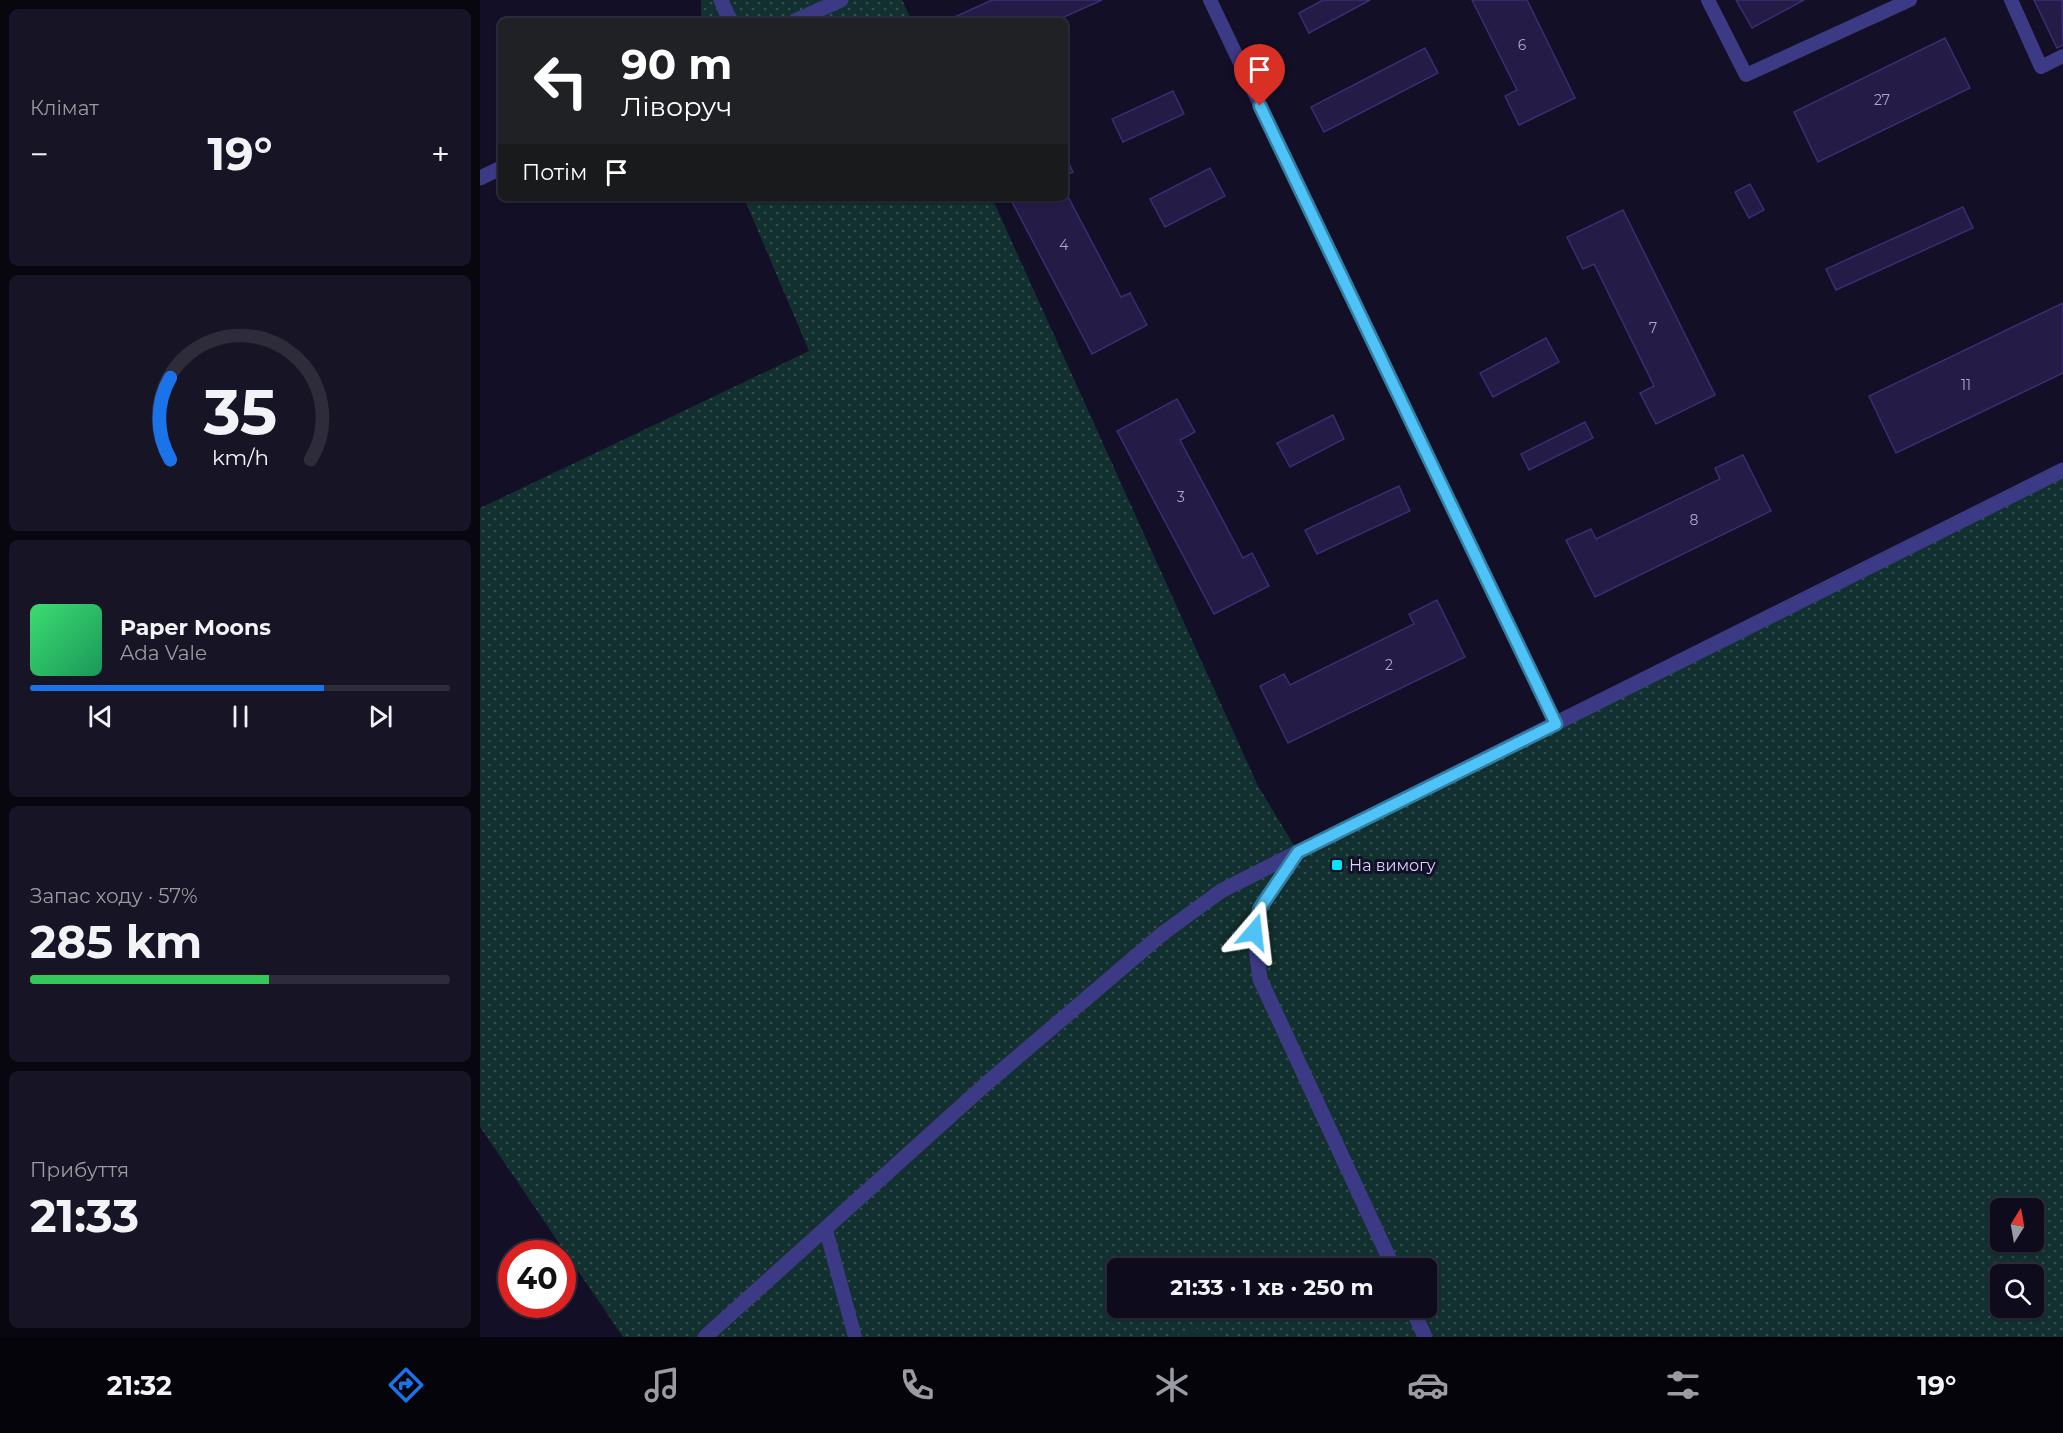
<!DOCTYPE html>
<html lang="uk">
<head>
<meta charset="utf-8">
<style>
	:root { --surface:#0e0b1c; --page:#171425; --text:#f1f3f6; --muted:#9b9ba3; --line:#2e2b3b; --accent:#1a73e8 }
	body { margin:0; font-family:Montserrat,sans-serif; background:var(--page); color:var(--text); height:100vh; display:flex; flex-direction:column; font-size:22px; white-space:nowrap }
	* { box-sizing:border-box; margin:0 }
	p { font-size:20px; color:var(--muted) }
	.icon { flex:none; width:33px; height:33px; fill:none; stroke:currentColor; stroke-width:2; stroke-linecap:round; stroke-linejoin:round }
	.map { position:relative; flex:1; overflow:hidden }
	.drawer { display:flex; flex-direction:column; gap:9px; padding:9px; background:#08060f; width:480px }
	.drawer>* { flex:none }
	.hud { position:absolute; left:18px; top:18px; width:570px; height:183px; border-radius:9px; box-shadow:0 2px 4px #0004,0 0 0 2px var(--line); background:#202124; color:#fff; overflow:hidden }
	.needle { width:39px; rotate:11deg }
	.controls { position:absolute; left:1510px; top:1198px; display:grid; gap:12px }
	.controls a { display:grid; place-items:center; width:54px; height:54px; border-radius:9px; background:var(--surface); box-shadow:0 2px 4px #0004,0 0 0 2px var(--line); font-size:30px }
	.speed { position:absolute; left:18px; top:1240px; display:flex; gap:12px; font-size:30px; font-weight:700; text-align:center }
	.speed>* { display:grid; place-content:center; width:78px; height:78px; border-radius:50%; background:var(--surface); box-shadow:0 2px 4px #0004,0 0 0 2px var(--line); line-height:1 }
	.speed .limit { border:9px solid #d22; background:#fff; color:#111 }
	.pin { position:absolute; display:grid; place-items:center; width:51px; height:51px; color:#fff; margin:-62px -26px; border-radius:50% 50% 50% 0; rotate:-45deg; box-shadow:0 0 6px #0007 }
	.pin .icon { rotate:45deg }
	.me { position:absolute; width:66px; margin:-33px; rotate:17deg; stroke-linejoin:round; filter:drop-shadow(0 0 4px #0008) }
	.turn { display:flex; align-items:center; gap:21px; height:126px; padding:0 24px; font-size:27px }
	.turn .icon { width:78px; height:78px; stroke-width:2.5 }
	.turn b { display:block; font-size:42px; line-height:51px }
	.then { display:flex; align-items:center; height:57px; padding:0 24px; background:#0003; gap:12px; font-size:22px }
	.big { font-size:45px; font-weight:700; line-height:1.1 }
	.drawer .card { flex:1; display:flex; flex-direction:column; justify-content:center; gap:9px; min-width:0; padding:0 21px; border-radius:9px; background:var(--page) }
	.drawer .dial { align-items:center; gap:0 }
	.dial svg { height:156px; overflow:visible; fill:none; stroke:var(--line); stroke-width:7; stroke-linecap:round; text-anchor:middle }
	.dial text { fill:var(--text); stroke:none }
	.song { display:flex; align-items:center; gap:18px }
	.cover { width:72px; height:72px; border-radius:9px; background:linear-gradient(135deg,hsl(140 70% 55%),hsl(150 70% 35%)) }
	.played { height:6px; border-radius:3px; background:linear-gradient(90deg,var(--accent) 70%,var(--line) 70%) }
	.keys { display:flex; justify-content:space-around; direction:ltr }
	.heat { display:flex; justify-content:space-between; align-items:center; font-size:33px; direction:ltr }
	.charge { height:9px; border-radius:4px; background:linear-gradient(90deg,#34c759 57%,var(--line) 0) }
	.trip { position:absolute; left:627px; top:1258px; width:330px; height:60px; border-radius:9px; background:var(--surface); box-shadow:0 2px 4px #0004,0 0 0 2px var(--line); font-weight:700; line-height:60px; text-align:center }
	.tab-bar { display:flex; height:96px; justify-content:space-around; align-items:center; background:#06040b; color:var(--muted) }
	.tab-bar .icon { width:42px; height:42px }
	.tab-bar .current { color:var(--accent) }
	.tab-bar b { font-size:27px; color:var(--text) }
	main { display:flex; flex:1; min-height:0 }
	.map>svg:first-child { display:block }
	.grass { fill:url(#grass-dots); fill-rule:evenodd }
	.forest { fill:url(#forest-firs) }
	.building { fill:#241b47; stroke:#3b2d73; stroke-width:1.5 }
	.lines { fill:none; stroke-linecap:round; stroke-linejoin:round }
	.service { stroke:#3d3a85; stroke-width:14 }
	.minor { stroke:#3d3a85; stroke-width:15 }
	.tertiary { stroke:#3d3a85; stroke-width:15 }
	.route-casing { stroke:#337fa1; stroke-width:15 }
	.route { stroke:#4fc3f7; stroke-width:10 }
	.poi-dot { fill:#00e5ff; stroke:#130f26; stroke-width:2 }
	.labels { text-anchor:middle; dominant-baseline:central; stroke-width:6; stroke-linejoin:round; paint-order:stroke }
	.number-label { font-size:14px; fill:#aca6d1 }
	.poi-label { font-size:16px; fill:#d9d4ff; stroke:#130f26; text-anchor:start }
</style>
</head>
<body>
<main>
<section class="drawer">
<div class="card"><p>Клімат</p>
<div class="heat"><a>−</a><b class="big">19°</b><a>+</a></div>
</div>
<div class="card dial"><svg viewBox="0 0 100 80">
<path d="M14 69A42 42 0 1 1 86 69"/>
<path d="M14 69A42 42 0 0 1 14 27" stroke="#1a73e8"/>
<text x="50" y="56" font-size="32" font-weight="700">35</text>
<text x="50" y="72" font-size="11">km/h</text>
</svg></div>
<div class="card">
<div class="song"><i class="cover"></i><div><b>Paper Moons</b><p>Ada Vale</p></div></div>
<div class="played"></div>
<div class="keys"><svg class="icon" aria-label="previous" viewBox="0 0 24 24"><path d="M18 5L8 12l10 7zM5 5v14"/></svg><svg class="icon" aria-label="pause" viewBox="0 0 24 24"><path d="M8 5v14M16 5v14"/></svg><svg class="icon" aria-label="next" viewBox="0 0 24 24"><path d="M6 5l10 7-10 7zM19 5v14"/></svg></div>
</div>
<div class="card"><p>Запас ходу · 57%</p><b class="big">285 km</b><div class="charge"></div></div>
<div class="card"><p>Прибуття</p><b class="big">21:33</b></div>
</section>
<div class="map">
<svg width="1583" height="1337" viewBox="0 0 1583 1337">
	<defs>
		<pattern id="grass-dots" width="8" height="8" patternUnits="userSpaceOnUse" patternTransform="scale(1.5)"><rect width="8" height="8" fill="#12302f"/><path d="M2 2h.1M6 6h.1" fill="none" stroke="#344d4e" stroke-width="1.8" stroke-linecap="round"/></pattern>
		<pattern id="forest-firs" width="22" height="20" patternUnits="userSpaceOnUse" patternTransform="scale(1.5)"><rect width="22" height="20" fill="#12302f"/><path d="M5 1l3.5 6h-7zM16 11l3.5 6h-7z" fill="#344d4e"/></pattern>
	</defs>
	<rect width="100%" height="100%" fill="#130f26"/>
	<g class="grass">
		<polygon points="221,0 422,0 432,21 221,21"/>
		<path d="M264,198H512L778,786L818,852L1583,470V1337H143L0,1127V508L329,351ZM1521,1209H1554V1242H1521ZM638,1269H946V1308H638ZM1521,1275H1554V1308H1521Z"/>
	</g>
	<polygon class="forest" points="705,1326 731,1332 738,1337 697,1337"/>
	<g class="building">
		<polygon points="512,0 622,0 575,21 466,21"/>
		<polygon points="843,0 890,0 829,33 819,13"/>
		<polygon points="992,0 1047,0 1095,98 1039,125 1025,96 1037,90"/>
		<polygon points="1256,0 1324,0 1272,28"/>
		<polygon points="1554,0 1582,0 1583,45 1577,48"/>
		<polygon points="1465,38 1490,88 1338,162 1314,112"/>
		<polygon points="945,48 958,73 844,132 831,107"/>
		<polygon points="693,91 704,114 643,142 632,119"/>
		<polygon points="585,156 593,172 585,176"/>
		<polygon points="730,168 745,196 685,227 670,199"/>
		<polygon points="1270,184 1284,210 1269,218 1255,192"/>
		<polygon points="585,191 641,297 650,293 667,325 612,354 530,198 585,198"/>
		<polygon points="1483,207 1493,228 1356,290 1346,269"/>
		<polygon points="1143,210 1235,395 1176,424 1160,393 1174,386 1114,264 1103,269 1087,237"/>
		<polygon points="1583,303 1583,373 1416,453 1389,396"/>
		<polygon points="1066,338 1079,362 1013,397 1000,373"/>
		<polygon points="697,399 715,432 700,440 763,558 772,553 789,586 734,614 637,431"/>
		<polygon points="853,415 864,439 810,467 797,443"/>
		<polygon points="1105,422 1113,438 1049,470 1041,454"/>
		<polygon points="1263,455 1291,511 1115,597 1086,540 1111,529 1116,539 1240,479 1235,468"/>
		<polygon points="919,486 930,511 837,554 825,530"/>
		<polygon points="957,600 985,657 808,743 780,686 804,674 810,685 934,624 929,614"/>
	</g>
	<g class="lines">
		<g class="service">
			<polyline points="730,0 1076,724"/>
			<polyline points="1228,0 1266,75 1430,0"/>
			<polyline points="1531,0 1561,67 1583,56"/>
			<polyline points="346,1230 375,1337"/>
		</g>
		<g class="minor">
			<polyline points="241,0 250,21"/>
			<polyline points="315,21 361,0"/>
			<polyline points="0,178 21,168"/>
			<polyline points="225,1337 507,1083 682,934 741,891 818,852"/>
		</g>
		<g class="tertiary">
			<polyline points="914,1269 780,979 774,932 780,908 818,852 1583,470"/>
			<polyline points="932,1308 945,1337"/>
		</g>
	</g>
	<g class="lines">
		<defs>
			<polyline id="route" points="774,932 780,908 818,852 1076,724 780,106"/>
		</defs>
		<use href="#route" class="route-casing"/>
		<use href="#route" class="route"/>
	</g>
	<rect class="poi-dot" x="851" y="859" width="12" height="12" rx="3"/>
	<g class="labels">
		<g class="number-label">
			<text x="1042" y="45">6</text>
			<text x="1402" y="100">27</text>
			<text x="584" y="245">4</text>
			<text x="1173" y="328">7</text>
			<text x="1486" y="385">11</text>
			<text x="701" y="497">3</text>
			<text x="1214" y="520">8</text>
			<text x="909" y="665">2</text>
		</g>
		<g class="poi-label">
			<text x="869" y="865">На вимогу</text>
		</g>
	</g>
</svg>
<div class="controls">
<a><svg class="needle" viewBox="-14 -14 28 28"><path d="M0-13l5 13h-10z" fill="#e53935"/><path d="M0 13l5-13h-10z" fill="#9b9ba3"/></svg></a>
<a><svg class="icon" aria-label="search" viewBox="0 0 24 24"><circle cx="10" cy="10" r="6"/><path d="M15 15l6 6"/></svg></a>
</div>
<div class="speed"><div class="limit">40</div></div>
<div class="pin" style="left:780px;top:106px;background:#d93025"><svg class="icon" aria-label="arrive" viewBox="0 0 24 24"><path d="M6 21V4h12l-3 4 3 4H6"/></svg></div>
<svg class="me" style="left:774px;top:932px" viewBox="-20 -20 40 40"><path d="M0-17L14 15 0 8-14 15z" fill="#4fc3f7" stroke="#fff" stroke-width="4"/></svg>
<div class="trip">21:33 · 1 хв · 250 m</div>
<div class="hud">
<div class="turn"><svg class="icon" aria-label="left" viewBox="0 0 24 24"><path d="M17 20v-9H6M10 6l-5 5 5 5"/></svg><div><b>90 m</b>Ліворуч</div></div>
<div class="then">Потім<svg class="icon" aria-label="arrive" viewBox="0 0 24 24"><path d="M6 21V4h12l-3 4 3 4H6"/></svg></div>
</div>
</div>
</main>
<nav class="tab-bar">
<b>21:32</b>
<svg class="icon current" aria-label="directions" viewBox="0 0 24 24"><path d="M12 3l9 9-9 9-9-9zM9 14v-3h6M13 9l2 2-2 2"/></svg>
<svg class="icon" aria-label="music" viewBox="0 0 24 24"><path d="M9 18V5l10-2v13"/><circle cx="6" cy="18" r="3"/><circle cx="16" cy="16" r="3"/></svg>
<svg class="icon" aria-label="phone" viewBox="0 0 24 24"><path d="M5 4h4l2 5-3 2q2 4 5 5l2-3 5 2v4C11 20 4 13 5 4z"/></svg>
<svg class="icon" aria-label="climate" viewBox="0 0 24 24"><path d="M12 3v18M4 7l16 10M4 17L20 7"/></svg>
<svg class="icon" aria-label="car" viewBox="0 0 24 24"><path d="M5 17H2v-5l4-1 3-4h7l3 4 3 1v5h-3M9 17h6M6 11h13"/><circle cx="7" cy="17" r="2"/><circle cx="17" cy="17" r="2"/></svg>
<svg class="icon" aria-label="filters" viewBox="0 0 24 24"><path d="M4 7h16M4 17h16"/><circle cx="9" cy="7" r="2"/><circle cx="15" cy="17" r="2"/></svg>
<b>19°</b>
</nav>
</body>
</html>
